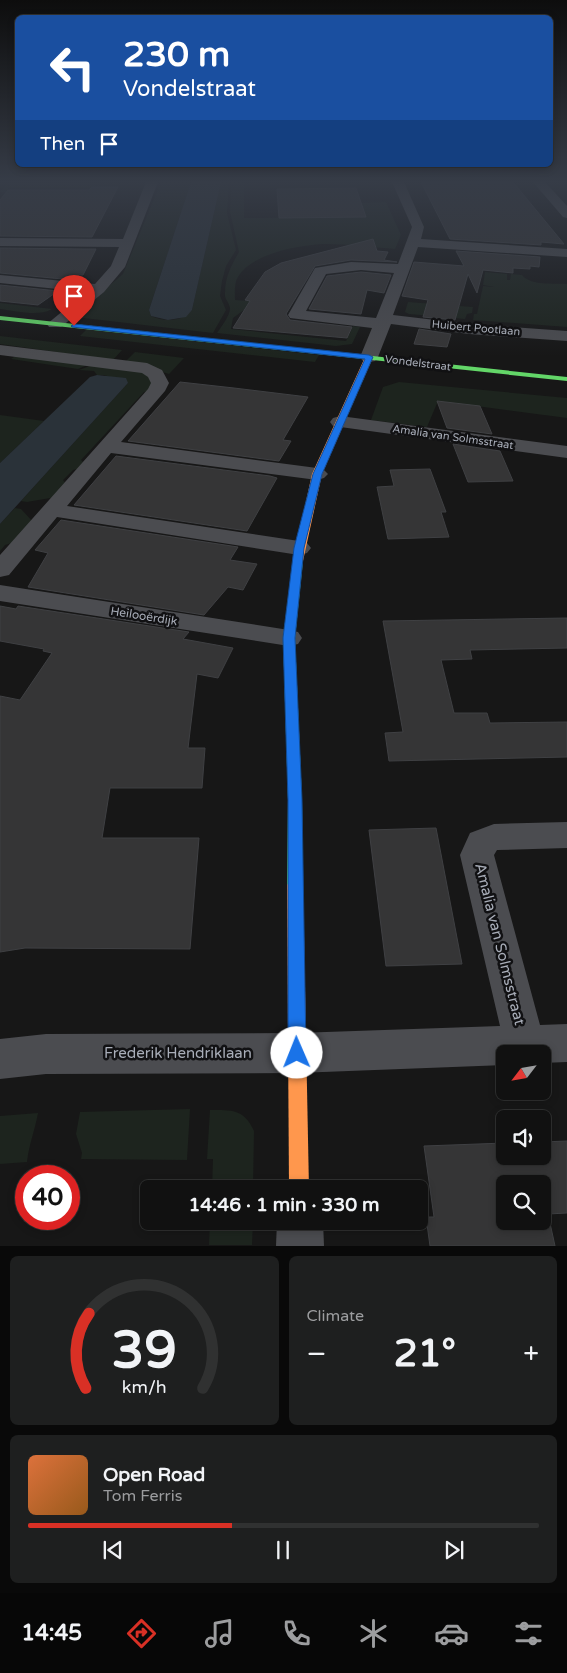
<!DOCTYPE html>
<html lang="en">
<head>
<meta charset="utf-8">
<style>
	:root { --surface:#111; --page:#1e1f1f; --text:#f1f3f6; --muted:#9c9d9f; --line:#303131; --accent:#d93025 }
	body { margin:0; font-family:"Varela Round",sans-serif; background:var(--page); color:var(--text); height:100vh; display:flex; flex-direction:column; font-size:19px; white-space:nowrap }
	* { box-sizing:border-box; margin:0 }
	p { font-size:16px; color:var(--muted) }
	.icon { flex:none; width:28px; height:28px; fill:none; stroke:currentColor; stroke-width:2; stroke-linecap:round; stroke-linejoin:round }
	.map { position:relative; height:1246px; overflow:hidden }
	.details { display:flex; flex-direction:column; gap:10px; padding:10px; background:#090909; flex:1 }
	.details>* { flex:none }
	.banner { position:absolute; left:15px; top:15px; width:538px; height:152px; border-radius:8px; box-shadow:0 2px 8px #0003,0 0 0 1px var(--line); background:#1a4fa0; color:#fff; overflow:hidden }
	.needle { width:32px; rotate:239deg }
	.controls { position:absolute; left:496px; top:1045px; display:grid; gap:10px }
	.controls a { display:grid; place-items:center; width:55px; height:55px; border-radius:8px; background:var(--surface); box-shadow:0 2px 8px #0003,0 0 0 1px var(--line); font-size:25px }
	.speed { position:absolute; left:15px; top:1165px; display:flex; gap:10px; font-size:25px; font-weight:700; text-align:center }
	.speed>* { display:grid; place-content:center; width:65px; height:65px; border-radius:50%; background:var(--surface); box-shadow:0 2px 8px #0003,0 0 0 1px var(--line); line-height:1 }
	.speed .limit { border:8px solid #d22; background:#fff; color:#111 }
	.pin { position:absolute; display:grid; place-items:center; width:42px; height:42px; color:#fff; margin:-51px -21px; border-radius:50% 50% 50% 0; rotate:-45deg; box-shadow:0 0 5px #0007 }
	.pin .icon { rotate:45deg }
	.me { position:absolute; width:55px; margin:-28px; rotate:359deg; stroke-linejoin:round; filter:drop-shadow(0 0 4px #0008) }
	.turn { display:flex; align-items:center; gap:18px; height:105px; padding:0 25px; font-size:22px }
	.turn .icon { width:65px; height:65px; stroke-width:2.5 }
	.turn b { display:block; font-size:35px; line-height:42px }
	.then { display:flex; align-items:center; height:48px; padding:0 25px; background:#0003; gap:10px; font-size:19px }
	.big { font-size:38px; font-weight:700; line-height:1.1 }
	.details .card { flex:1; display:flex; flex-direction:column; justify-content:center; gap:8px; min-width:0; padding:0 18px; border-radius:8px; background:var(--page) }
	.details .dial { align-items:center; gap:0 }
	.dial svg { height:130px; overflow:visible; fill:none; stroke:var(--line); stroke-width:7; stroke-linecap:round; text-anchor:middle }
	.dial text { fill:var(--text); stroke:none }
	.song { display:flex; align-items:center; gap:15px }
	.cover { width:60px; height:60px; border-radius:8px; background:linear-gradient(135deg,hsl(20 70% 55%),hsl(30 70% 35%)) }
	.played { height:5px; border-radius:2px; background:linear-gradient(90deg,var(--accent) 40%,var(--line) 40%) }
	.keys { display:flex; justify-content:space-around; direction:ltr }
	.heat { display:flex; justify-content:space-between; align-items:center; font-size:28px; direction:ltr }
	.details .tiles { flex:1; display:grid; gap:10px; grid-template-columns:1fr 1fr }
	.card:last-child { grid-column:span 2 }
	.trip { position:absolute; left:140px; top:1180px; width:288px; height:50px; border-radius:8px; background:var(--surface); box-shadow:0 2px 8px #0003,0 0 0 1px var(--line); font-weight:700; line-height:50px; text-align:center }
	.tabs { display:flex; height:80px; justify-content:space-around; align-items:center; background:#070707; color:var(--muted) }
	.tabs .icon { width:35px; height:35px }
	.tabs .selected { color:var(--accent) }
	.tabs b { font-size:22px; color:var(--text) }
	.map>svg:first-child { display:block }
	.green { fill:#1d241e }
	.water { fill:#2a3239 }
	.building { fill:#353536; stroke:#3f4043; fill-rule:evenodd }
	.lines { fill:none; stroke-linecap:round; stroke-linejoin:round }
	.street { fill:#4b4c50; fill-rule:evenodd }
	.fast { fill:#63d668; fill-rule:evenodd }
	.slow { fill:#ff974d; fill-rule:evenodd }
	.route { fill:#1a73e8; stroke:#114b97 }
	.labels { text-anchor:middle; dominant-baseline:central; stroke-width:5; stroke-linejoin:round; paint-order:stroke }
	.far-street-label { font-size:11px; fill:#a8adb8; stroke:#111113 }
	.street-label { font-size:12px; fill:#a8adb8; stroke:#111113 }
	.near-street-label { font-size:15px; fill:#a8adb8; stroke:#111113 }
</style>
</head>
<body>
<div class="map">
<svg width="567" height="1246" viewBox="0 0 567 1246">
	<rect width="100%" height="100%" fill="#171717"/>
	<g class="green">
		<path d="M161,182H191L149,310L151,316C165,322 182,322 192,310L221,182H229L227,213L236,250L226,266L222,281L220,296L226,310L213,333L75,317L74,316L123,274Z"/>
		<path d="M231,182H244V218L364,217L360,203L386,202L401,235L395,249C372,247 348,244 325,244C300,245 252,253 238,277C234,283 235,293 235,300L250,301L244,310L233,318L231,329L346,341L353,326L360,327L352,344L336,346L217,333C221,327 230,316 230,308C229,302 224,299 225,293C225,277 231,266 239,252L230,212Z"/>
		<polygon points="8,183 100,183 98,187 10,187 6,192 0,192"/>
		<path d="M485,272L507,274V280H510L511,274L522,275C531,286 554,283 567,284V327L473,320L474,314H477L483,286L494,287L483,285Z"/>
		<polygon points="408,302 473,307 472,313 467,314 465,319 409,314 405,312"/>
		<path d="M0,303L52,309C38,317 16,311 0,309Z"/>
		<polygon points="87,329 319,355 315,362 80,336"/>
		<polygon points="0,336 122,350 113,360 0,344"/>
		<polygon points="135,352 184,358 169,374 126,361"/>
		<polygon points="17,355 90,364 78,369 11,359"/>
		<polygon points="95,364 138,369 154,379 151,391 144,392 81,460 85,464 81,468 73,470 63,480 67,485 56,497 27,502 21,501 128,383 104,375 97,375 94,371 79,370"/>
		<polygon points="399,382 567,398 567,418 438,401 427,427 371,420 383,387"/>
		<polygon points="0,415 44,421 0,463"/>
		<polygon points="15,508 21,509 33,522 15,542 5,545 0,551 0,524"/>
		<polygon points="190,1109 187,1160 81,1159 82,1153 76,1134 80,1112"/>
		<path d="M210,1110C232,1110 244,1109 254,1131L253,1189H212L213,1159H207Z"/>
		<path d="M38,1113C35,1130 29,1144 27,1162L0,1164V1116Z"/>
		<polygon points="210,1221 253,1221 252,1245 209,1245"/>
	</g>
	<g class="water">
		<polygon points="191,182 221,182 192,310 186,317 168,320 151,316 149,310"/>
		<polygon points="97,375 126,378 128,383 0,524 0,463 90,377"/>
	</g>
	<g class="building">
		<polygon points="421,182 513,182 564,244 541,242 541,245 450,239"/>
		<polygon points="92,187 118,187 92,237 0,236 0,200 8,190 89,190"/>
		<polygon points="356,188 366,217 279,218 277,189"/>
		<polygon points="373,239 377,251 388,252 384,260 397,262 351,260 315,266 286,314 290,320 352,327 347,338 233,328 250,301 245,300 265,272 281,263"/>
		<polygon points="0,248 85,249 96,249 83,275 79,275 73,280 0,273"/>
		<polygon points="456,251 540,257 539,267 530,266 530,269 513,268 513,273 483,270 477,293 468,274 455,320 423,317 428,300 402,296 414,262 464,266"/>
		<polygon points="361,272 391,275 384,293 367,290 361,314 309,309 327,276"/>
		<polygon points="0,285 58,291 38,305 0,301"/>
		<polygon points="419,329 451,334 447,347 414,344"/>
		<polygon points="180,382 234,388 308,397 283,440 291,441 279,461 128,441"/>
		<polygon points="437,401 480,406 492,434 447,428"/>
		<polygon points="453,444 500,451 513,481 468,482"/>
		<polygon points="116,456 270,476 277,478 247,531 74,505"/>
		<polygon points="430,469 446,512 441,512 449,537 388,539 377,487 394,486 390,470"/>
		<polygon points="61,520 238,547 230,560 257,564 243,590 228,587 204,615 28,587 48,553 35,550"/>
		<polygon points="0,606 16,609 18,606 189,632 183,639 233,648 218,678 197,674 188,748 205,748 202,788 110,788 102,838 199,838 190,949 25,948 0,952 0,696 20,700 52,653 43,651 44,649 0,641"/>
		<polygon points="567,618 567,648 470,650 472,659 441,660 454,713 487,713 490,723 567,722 567,757 389,761 385,733 403,732 383,621"/>
		<polygon points="436,828 462,964 386,966 369,830"/>
		<path d="M567,1141V1213L548,1214L555,1246H430L426,1217H434L424,1146L505,1143V1156H542V1142ZM505,1184H542V1221H505Z"/>
	</g>
	<g class="lines">
		<g class="street">
			<polygon points="146,182 158,182 125,267 104,292 61,327 49,327 47,324 86,292 0,283 0,275 95,284 111,266 119,247 0,246 0,238 123,239"/>
			<path d="M392,182H404L424,227L421,239L567,249V257L418,247L393,315L469,324L567,331V341L469,334L391,324L378,357L375,361L369,362L363,361L360,357L372,328L290,318L288,315L315,268L351,262L398,264L412,227ZM361,270L394,273L376,318L306,311L326,274Z"/>
			<polygon points="533,182 545,182 567,206 567,218 563,217"/>
			<polygon points="0,345 147,363 162,370 169,383 165,391 121,442 317,468 324,470 328,474 324,478 317,480 111,453 67,506 299,541 307,543 311,548 307,553 299,555 57,517 9,575 0,577 0,555 148,389 151,383 148,377 142,373 0,355"/>
			<polygon points="340,416 567,446 567,458 333,426 330,422 333,418"/>
			<polygon points="0,585 289,630 298,632 302,638 298,644 289,646 0,601"/>
			<polygon points="567,822 567,848 497,850 494,855 540,1025 567,1024 567,1062 542,1063 542,1054 505,1054 505,1065 297,1073 46,1074 0,1079 0,1039 46,1034 297,1033 500,1026 460,855 470,833 494,824"/>
			<polygon points="277,1221 323,1221 324,1246 276,1246"/>
		</g>
		<g class="fast">
			<polygon points="0,316 567,377 567,381 0,320"/>
			<polygon points="298,558 303,561 295,638 302,800 303,885 300,889 295,891 290,889 287,885 288,800 283,638 293,561"/>
		</g>
		<g class="slow">
			<polygon points="366,355 373,357 322,474 303,561 298,564 294,563 293,561 312,474"/>
			<polygon points="295,879 300,881 303,885 309,1189 289,1189 287,885 290,881"/>
		</g>
	</g>
	<linearGradient id="sky" x2="0" y2="1"><stop stop-color="#0d0d0d"/><stop offset="0.51" stop-color="#363c47"/><stop offset="1" stop-color="#363c47" stop-opacity="0"/></linearGradient>
	<rect width="567" height="356" fill="url(#sky)"/>
	<polygon class="route" points="74,324 369,355 373,357 322,474 304,548 295,638 302,800 306,1053 303,1059 297,1061 291,1059 288,1053 288,800 283,638 294,548 313,474 365,359 72,327 71,326"/>
	<g class="labels">
		<g class="far-street-label">
			<text transform="translate(476 328) rotate(5)">Huibert Pootlaan</text>
			<text transform="translate(418 363) rotate(7)">Vondelstraat</text>
			<text transform="translate(453 437) rotate(8)">Amalia van Solmsstraat</text>
		</g>
		<g class="street-label">
			<text transform="translate(144 616) rotate(9)">Heilooërdijk</text>
		</g>
		<g class="near-street-label">
			<text transform="translate(500 944) rotate(76)">Amalia van Solmsstraat</text>
			<text x="178" y="1053">Frederik Hendriklaan</text>
		</g>
	</g>
</svg>
<div class="controls">
<a><svg class="needle" viewBox="-14 -14 28 28"><path d="M0-13l5 13h-10z" fill="#e53935"/><path d="M0 13l5-13h-10z" fill="#9c9d9f"/></svg></a>
<a><svg class="icon" aria-label="sound" viewBox="0 0 24 24"><path d="M4 9h4l5-4v14l-5-4H4zM17 9q2 3 0 6"/></svg></a>
<a><svg class="icon" aria-label="search" viewBox="0 0 24 24"><circle cx="10" cy="10" r="6"/><path d="M15 15l6 6"/></svg></a>
</div>
<div class="speed"><div class="limit">40</div></div>
<div class="pin" style="left:74px;top:326px;background:#d93025"><svg class="icon" aria-label="arrive" viewBox="0 0 24 24"><path d="M6 21V4h12l-3 4 3 4H6"/></svg></div>
<svg class="me" style="left:297px;top:1053px" viewBox="-20 -20 40 40"><circle r="19" fill="#fff"/><path d="M0-13L10 11 0 6-10 11z" fill="#1a73e8"/></svg>
<div class="trip">14:46 · 1 min · 330 m</div>
<div class="banner">
<div class="turn"><svg class="icon" aria-label="left" viewBox="0 0 24 24"><path d="M17 20v-9H6M10 6l-5 5 5 5"/></svg><div><b>230 m</b>Vondelstraat</div></div>
<div class="then">Then<svg class="icon" aria-label="arrive" viewBox="0 0 24 24"><path d="M6 21V4h12l-3 4 3 4H6"/></svg></div>
</div>
</div>
<section class="details">
<div class="tiles">
<div class="card dial"><svg viewBox="0 0 100 80">
<path d="M14 69A42 42 0 1 1 86 69"/>
<path d="M14 69A42 42 0 0 1 16 23" stroke="#d93025"/>
<text x="50" y="56" font-size="32" font-weight="700">39</text>
<text x="50" y="72" font-size="11">km/h</text>
</svg></div>
<div class="card"><p>Climate</p>
<div class="heat"><a>−</a><b class="big">21°</b><a>+</a></div>
</div>
<div class="card">
<div class="song"><i class="cover"></i><div><b>Open Road</b><p>Tom Ferris</p></div></div>
<div class="played"></div>
<div class="keys"><svg class="icon" aria-label="previous" viewBox="0 0 24 24"><path d="M18 5L8 12l10 7zM5 5v14"/></svg><svg class="icon" aria-label="pause" viewBox="0 0 24 24"><path d="M8 5v14M16 5v14"/></svg><svg class="icon" aria-label="next" viewBox="0 0 24 24"><path d="M6 5l10 7-10 7zM19 5v14"/></svg></div>
</div>
</div>
</section>
<nav class="tabs">
<b>14:45</b>
<svg class="icon selected" aria-label="directions" viewBox="0 0 24 24"><path d="M12 3l9 9-9 9-9-9zM9 14v-3h6M13 9l2 2-2 2"/></svg>
<svg class="icon" aria-label="music" viewBox="0 0 24 24"><path d="M9 18V5l10-2v13"/><circle cx="6" cy="18" r="3"/><circle cx="16" cy="16" r="3"/></svg>
<svg class="icon" aria-label="phone" viewBox="0 0 24 24"><path d="M5 4h4l2 5-3 2q2 4 5 5l2-3 5 2v4C11 20 4 13 5 4z"/></svg>
<svg class="icon" aria-label="climate" viewBox="0 0 24 24"><path d="M12 3v18M4 7l16 10M4 17L20 7"/></svg>
<svg class="icon" aria-label="car" viewBox="0 0 24 24"><path d="M5 17H2v-5l4-1 3-4h7l3 4 3 1v5h-3M9 17h6M6 11h13"/><circle cx="7" cy="17" r="2"/><circle cx="17" cy="17" r="2"/></svg>
<svg class="icon" aria-label="filters" viewBox="0 0 24 24"><path d="M4 7h16M4 17h16"/><circle cx="9" cy="7" r="2"/><circle cx="15" cy="17" r="2"/></svg>
</nav>
</body>
</html>
